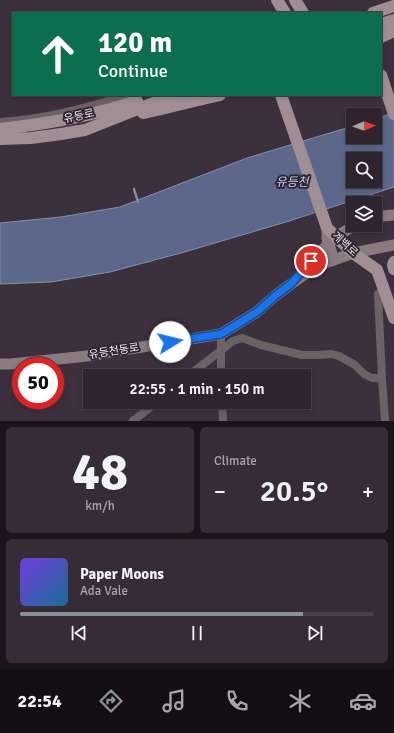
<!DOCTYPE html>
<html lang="en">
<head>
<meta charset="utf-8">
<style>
	:root { --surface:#2d242e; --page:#352c36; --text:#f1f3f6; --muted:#a7a4aa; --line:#48414a; --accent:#8c9099 }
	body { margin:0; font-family:Signika,"Noto Sans KR",sans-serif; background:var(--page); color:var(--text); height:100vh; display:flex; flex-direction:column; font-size:15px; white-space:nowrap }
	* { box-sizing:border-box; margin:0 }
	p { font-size:13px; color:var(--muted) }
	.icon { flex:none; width:22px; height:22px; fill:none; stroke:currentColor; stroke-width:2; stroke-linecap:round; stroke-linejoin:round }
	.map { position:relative; height:421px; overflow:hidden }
	.details { display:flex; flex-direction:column; gap:6px; padding:6px; background:#191419; flex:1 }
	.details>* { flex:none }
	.hud { position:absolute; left:12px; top:12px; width:370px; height:84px; border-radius:0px; box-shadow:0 2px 6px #0003,0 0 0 1px var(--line); background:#0b6e4f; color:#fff; overflow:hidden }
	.needle { width:26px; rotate:88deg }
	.buttons { position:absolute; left:346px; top:108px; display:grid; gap:8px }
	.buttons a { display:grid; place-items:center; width:36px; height:36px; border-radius:0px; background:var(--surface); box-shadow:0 2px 6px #0003,0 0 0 1px var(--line); font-size:20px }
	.speed { position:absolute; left:12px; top:357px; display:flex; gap:8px; font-size:20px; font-weight:700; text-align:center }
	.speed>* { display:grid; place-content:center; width:52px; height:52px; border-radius:50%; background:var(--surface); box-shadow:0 2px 6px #0003,0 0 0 1px var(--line); line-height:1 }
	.speed .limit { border:6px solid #d22; background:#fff; color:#111 }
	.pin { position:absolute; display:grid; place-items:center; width:34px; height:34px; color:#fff; margin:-17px; border:2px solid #fff; border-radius:50%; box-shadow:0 1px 4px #0007 }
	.me { position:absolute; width:44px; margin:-22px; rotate:81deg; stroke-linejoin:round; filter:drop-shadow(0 0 3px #0008) }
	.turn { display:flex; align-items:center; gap:14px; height:84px; padding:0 20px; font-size:18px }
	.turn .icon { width:52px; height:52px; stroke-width:2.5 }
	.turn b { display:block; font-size:28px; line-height:34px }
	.big { font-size:30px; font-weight:600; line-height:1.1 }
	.details .tile { flex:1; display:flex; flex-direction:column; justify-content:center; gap:6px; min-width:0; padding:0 14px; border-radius:6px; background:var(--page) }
	.details .dial { align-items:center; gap:0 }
	.dial b { font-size:52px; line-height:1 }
	.song { display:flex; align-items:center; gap:12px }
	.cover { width:48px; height:48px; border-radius:6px; background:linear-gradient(135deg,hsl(260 70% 55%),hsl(200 70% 35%)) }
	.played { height:4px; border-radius:2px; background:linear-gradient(90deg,var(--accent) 80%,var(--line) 80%) }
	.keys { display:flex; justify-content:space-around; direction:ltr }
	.heat { display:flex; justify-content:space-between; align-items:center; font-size:22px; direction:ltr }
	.details .tiles { flex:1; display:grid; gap:6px; grid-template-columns:1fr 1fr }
	.tile:last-child { grid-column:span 2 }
	.trip { position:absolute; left:83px; top:369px; width:228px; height:40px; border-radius:0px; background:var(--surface); box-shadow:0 2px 6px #0003,0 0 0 1px var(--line); font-weight:600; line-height:40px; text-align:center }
	.tab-bar { display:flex; height:64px; justify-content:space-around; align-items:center; background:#120e12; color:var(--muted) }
	.tab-bar .icon { width:28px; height:28px }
	.tab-bar .active { color:var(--accent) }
	.tab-bar b { font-size:18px; color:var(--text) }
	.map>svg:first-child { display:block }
	.water { fill:#5b688c; stroke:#878eaa; fill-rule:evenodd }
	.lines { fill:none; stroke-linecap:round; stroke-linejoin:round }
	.stream { stroke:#878eaa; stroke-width:2.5 }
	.street { stroke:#6b6266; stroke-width:8 }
	.secondary { stroke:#8a7b81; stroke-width:11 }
	.primary { stroke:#a18e95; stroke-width:12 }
	.secondary-bridge { stroke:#8a7b81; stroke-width:11 }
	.primary-bridge { stroke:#a18e95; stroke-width:12 }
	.route-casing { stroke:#114b97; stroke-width:10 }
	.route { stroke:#1a73e8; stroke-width:7 }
	.labels { text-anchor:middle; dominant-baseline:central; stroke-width:4; stroke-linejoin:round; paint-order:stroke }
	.street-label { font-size:11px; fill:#efe7f0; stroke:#322632 }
	.water-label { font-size:12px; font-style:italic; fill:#c1cff4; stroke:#322632 }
</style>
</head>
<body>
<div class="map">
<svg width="394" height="421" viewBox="0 0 394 421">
	<rect width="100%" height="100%" fill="#3c303d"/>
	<path class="water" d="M394,113V187L286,222L181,253L110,272L51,282L0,284V223L61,217L120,207L247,158L353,126V137H375V119ZM353,159H375V181H353Z"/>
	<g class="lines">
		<polyline class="stream" points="134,189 138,202"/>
		<g class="street">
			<path d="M0,122C43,119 85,109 126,95"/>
			<polyline points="378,294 382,378 385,421"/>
			<polyline points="221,334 221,376"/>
			<polyline points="188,376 233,341 242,338 261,345 302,355 318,355 332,354 339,356 355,365 364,374 372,378 382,378"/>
			<polyline points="222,402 223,421"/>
			<polyline points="133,421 157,402"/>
		</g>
		<g class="secondary">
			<polyline points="375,218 381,216 394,215"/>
			<polyline points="302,272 322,250 336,237 355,225"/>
			<polyline points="0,364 11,364 87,356 221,334 257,312 275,296 291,284 317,266 353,253 394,245"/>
		</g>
		<g class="primary">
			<polyline points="277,0 285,13"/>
			<polyline points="295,0 303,13"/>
			<polyline points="373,13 394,6"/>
			<polyline points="381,24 394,20"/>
			<polyline points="381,37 394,31"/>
			<polyline points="381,75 394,114"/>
			<polyline points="281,95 327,228"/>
			<path d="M143,113C169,108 194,100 220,95"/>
			<path d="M0,129C46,124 93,116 137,101"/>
			<polyline points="0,139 31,138 61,134 85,130 148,105 178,95"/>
			<polyline points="353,253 377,270 394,318"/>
			<polyline points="394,262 393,265 394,269"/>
		</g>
		<polyline class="secondary-bridge" points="327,228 327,238 334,260"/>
		<polyline class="primary-bridge" points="327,228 353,253"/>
	</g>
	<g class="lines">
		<defs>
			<polyline id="route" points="170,342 221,334 257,312 275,296 291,284 311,261"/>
		</defs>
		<use href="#route" class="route-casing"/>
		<use href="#route" class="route"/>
	</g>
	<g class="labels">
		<g class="street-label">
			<text transform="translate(79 116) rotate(-12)">유등로</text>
			<text transform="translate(345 244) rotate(43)">계백로</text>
			<text transform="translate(114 351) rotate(-9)">유등천동로</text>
		</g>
		<g class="water-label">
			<text x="292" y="182">유등천</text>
		</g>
	</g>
</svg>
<div class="buttons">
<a><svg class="needle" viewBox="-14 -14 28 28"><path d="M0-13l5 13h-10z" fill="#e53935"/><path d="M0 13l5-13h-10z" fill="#a7a4aa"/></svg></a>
<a><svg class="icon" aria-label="search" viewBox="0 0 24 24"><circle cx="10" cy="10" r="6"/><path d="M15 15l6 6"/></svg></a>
<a><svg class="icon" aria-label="layers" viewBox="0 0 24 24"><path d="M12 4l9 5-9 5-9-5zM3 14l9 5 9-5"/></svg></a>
</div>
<div class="speed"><div class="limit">50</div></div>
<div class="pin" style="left:311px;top:261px;background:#d93025"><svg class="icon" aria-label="arrive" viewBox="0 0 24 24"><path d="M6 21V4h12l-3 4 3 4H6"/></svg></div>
<svg class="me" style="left:170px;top:342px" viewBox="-20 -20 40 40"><circle r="19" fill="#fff"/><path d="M0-13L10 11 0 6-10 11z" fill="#1a73e8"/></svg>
<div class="trip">22:55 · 1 min · 150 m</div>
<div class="hud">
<div class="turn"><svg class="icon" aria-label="ahead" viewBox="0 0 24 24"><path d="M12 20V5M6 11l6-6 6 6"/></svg><div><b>120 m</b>Continue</div></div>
</div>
</div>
<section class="details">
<div class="tiles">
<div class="tile dial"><b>48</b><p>km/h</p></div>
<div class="tile"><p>Climate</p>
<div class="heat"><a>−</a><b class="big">20.5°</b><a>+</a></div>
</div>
<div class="tile">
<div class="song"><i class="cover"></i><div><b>Paper Moons</b><p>Ada Vale</p></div></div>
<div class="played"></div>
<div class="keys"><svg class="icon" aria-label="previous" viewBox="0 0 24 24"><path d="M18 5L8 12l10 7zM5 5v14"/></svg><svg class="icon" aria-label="pause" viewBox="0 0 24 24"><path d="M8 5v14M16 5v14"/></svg><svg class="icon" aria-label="next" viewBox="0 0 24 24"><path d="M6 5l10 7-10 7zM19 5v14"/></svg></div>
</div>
</div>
</section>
<nav class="tab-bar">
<b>22:54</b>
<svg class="icon active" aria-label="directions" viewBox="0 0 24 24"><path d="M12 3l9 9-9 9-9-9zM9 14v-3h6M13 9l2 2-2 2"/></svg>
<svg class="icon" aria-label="music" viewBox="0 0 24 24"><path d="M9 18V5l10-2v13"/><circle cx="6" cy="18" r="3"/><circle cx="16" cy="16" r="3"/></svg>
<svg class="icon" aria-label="phone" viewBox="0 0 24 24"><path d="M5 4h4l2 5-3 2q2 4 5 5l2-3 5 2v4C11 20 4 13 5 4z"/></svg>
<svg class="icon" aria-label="climate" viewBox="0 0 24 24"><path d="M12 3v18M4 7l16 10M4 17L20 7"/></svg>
<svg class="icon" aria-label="car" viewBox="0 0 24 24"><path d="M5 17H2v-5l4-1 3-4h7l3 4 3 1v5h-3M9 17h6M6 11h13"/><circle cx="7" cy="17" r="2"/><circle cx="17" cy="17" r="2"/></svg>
</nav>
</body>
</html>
